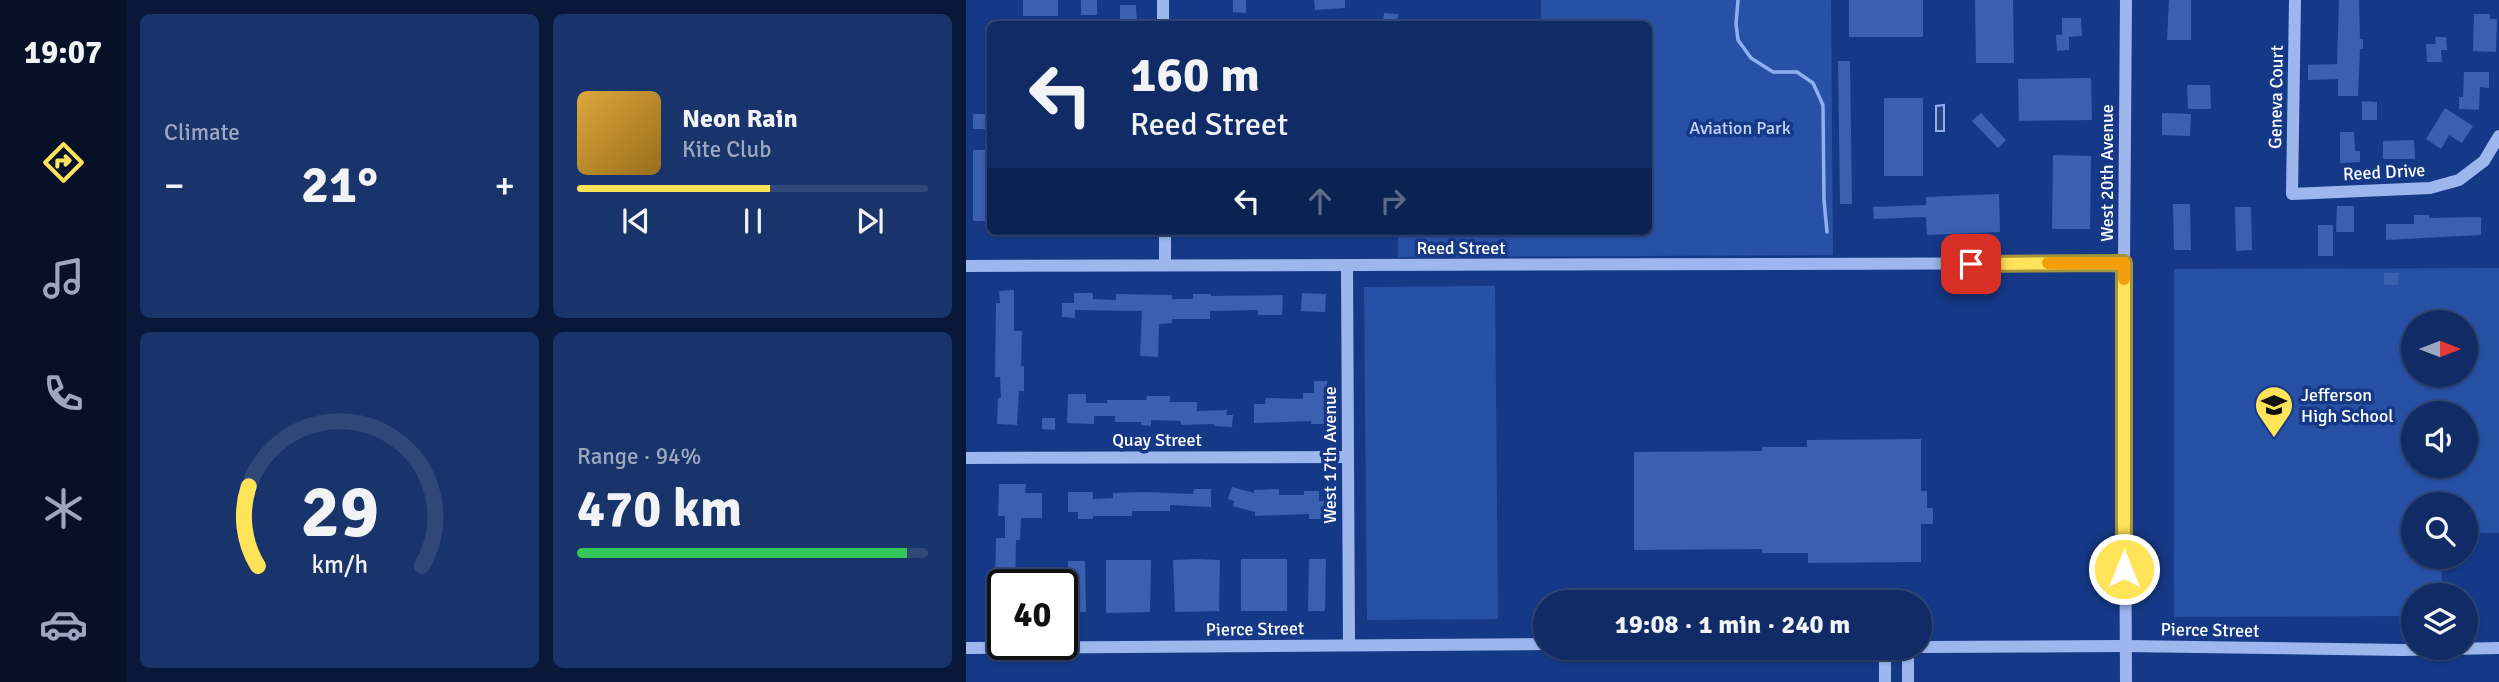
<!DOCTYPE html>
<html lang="en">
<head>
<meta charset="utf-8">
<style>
	:root { --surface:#102b65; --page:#19336b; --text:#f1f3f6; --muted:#9ca7bf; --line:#304779; --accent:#ffe459 }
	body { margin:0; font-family:Signika,sans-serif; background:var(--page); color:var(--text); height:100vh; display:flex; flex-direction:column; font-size:26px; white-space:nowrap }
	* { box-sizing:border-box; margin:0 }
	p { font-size:23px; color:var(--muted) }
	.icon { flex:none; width:38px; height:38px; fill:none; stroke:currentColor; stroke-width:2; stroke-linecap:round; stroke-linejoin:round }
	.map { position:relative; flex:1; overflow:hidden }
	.panel { display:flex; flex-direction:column; gap:14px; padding:14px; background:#091838; width:840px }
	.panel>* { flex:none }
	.hud { position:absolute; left:21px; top:21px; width:665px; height:214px; border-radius:10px; box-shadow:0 2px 5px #0004,0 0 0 2px var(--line); background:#102b65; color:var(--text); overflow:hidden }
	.needle { width:46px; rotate:90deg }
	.fabs { position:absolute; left:1435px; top:310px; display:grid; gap:14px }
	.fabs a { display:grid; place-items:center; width:77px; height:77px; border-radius:50%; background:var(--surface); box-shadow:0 2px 5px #0004,0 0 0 2px var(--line); font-size:35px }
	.speed { position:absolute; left:21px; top:569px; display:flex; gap:14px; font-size:35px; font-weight:700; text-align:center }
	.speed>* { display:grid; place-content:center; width:91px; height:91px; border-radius:50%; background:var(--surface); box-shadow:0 2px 5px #0004,0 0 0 2px var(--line); line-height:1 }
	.speed .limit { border:4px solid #111; border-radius:10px; background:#fff; color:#111 }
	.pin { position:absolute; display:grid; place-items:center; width:60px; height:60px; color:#fff; margin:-30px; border-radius:14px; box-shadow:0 4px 10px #0006 }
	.me { position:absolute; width:77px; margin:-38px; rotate:0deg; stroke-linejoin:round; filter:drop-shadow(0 0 5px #0008) }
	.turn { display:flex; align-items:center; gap:24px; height:147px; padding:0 28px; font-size:32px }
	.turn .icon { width:91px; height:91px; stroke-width:2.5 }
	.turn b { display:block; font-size:49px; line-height:60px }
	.lanes { display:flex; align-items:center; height:66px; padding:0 28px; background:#0003; justify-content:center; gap:35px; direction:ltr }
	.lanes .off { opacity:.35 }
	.big { font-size:52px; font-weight:800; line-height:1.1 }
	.panel .widget { flex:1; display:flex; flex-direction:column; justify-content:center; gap:10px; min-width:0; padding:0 24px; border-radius:10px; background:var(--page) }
	.panel .dial { align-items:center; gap:0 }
	.dial svg { height:182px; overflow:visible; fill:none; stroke:var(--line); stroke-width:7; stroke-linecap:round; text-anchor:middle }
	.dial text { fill:var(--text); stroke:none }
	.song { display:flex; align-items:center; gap:21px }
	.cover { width:84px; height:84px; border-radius:10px; background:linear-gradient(135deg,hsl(40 70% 55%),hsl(40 70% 35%)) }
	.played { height:7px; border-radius:4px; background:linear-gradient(90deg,var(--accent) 55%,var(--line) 55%) }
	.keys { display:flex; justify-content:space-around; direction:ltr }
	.heat { display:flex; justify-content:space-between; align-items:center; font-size:38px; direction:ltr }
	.charge { height:10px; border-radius:5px; background:linear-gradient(90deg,#34c759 94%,var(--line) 0) }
	.panel .tiles { flex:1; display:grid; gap:14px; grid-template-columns:repeat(2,1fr) }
	.trip { position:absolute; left:567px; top:590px; width:399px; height:70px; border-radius:35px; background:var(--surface); box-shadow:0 2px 5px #0004,0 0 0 2px var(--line); font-weight:800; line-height:70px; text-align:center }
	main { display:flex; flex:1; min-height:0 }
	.menu { display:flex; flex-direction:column; width:126px; justify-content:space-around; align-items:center; background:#061128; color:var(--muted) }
	.menu .icon { width:49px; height:49px }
	.menu .selected { color:var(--accent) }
	.menu b { font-size:32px; color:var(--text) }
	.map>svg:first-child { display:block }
	.green { fill:#2851a6; fill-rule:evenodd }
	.water { fill:#2a447e; stroke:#8eb0f1; stroke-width:2 }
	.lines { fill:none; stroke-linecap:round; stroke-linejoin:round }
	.stream { stroke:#8eb0f1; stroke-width:3.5 }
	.building { fill:#3a60af }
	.minor { stroke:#9cb7ee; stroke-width:12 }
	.route-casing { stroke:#a6943a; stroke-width:18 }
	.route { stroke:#ffe459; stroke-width:12 }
	.slow { stroke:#f59e0b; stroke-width:12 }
	.labels { text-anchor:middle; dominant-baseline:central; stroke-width:7; stroke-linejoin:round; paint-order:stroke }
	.street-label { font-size:18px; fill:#fff; stroke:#163987 }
	.park-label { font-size:18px; fill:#c2d4fa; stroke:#163987 }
	.poi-label { font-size:18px; fill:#fff; stroke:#163987; text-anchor:start }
</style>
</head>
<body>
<main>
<nav class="menu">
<b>19:07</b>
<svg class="icon selected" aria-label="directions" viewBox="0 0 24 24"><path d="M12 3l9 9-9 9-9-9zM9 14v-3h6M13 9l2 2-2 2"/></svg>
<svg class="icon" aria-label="music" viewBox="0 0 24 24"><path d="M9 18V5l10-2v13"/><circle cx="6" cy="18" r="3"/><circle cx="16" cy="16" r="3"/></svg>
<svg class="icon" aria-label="phone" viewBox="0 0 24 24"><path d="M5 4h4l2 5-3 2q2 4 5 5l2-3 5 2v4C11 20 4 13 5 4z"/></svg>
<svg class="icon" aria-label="climate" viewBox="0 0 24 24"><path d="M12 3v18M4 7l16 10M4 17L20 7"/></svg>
<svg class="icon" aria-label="car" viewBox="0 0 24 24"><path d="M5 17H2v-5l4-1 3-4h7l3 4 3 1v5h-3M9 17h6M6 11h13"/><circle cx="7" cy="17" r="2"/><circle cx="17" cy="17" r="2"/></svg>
</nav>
<section class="panel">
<div class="tiles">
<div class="widget"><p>Climate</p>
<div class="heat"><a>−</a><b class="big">21°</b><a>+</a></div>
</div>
<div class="widget">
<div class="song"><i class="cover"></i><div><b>Neon Rain</b><p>Kite Club</p></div></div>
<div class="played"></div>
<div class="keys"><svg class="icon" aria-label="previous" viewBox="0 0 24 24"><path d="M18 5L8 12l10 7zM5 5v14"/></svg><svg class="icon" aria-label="pause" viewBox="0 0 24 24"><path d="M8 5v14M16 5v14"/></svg><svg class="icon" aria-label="next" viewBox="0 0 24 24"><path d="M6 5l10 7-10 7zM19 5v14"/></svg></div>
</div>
<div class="widget dial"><svg viewBox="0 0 100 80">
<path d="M14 69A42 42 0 1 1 86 69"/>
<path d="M14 69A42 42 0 0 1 10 34" stroke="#ffe459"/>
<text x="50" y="56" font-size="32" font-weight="700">29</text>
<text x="50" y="72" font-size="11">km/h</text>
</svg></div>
<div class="widget"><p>Range · 94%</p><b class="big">470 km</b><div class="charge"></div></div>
</div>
</section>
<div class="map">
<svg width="1533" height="682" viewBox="0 0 1533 682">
	<rect width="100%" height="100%" fill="#163987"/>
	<g class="green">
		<polygon points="575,0 865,0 867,255 432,257 432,231 682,231 682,24 575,24"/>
		<path d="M1533,268V533H1500V504H1447V556L1476,557V595H1447V616L1208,617V269ZM1447,322H1500V374H1447ZM1447,413H1500V466H1447Z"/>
		<polygon points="529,286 532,619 401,620 398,287"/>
	</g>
	<polygon class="water" points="978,105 978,131 970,131 970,106"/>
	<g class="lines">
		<polyline class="stream" points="772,0 770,24 772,40 785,58 807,72 831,72 847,83 857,105 858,200 861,232"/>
	</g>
	<g class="building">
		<rect x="57" y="0" width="35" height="16"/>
		<rect x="115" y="0" width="16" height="15"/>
		<polygon points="267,0 280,0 280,13 267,12"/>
		<polygon points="348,0 379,0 379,8 349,10"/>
		<rect x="883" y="0" width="74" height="37"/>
		<polygon points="1009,0 1047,0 1048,63 1010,63"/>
		<polygon points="1203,0 1225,0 1225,40 1201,40"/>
		<polygon points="1373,0 1393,0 1394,39 1397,39 1397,49 1394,49 1392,96 1372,96 1372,79 1342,80 1342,65 1371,64"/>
		<polygon points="154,5 170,5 171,24 154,24"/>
		<polygon points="418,13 432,14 431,24 417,24"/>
		<polygon points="1508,14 1524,14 1524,19 1531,19 1530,52 1507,51"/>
		<polygon points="1096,18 1115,18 1116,36 1103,37 1103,50 1091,51 1090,35 1096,35"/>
		<polygon points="1469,37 1480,37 1481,50 1475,50 1476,62 1461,62 1460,44 1470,44"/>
		<polygon points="872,61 884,61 886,204 874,204"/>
		<polygon points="1498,72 1523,72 1523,88 1514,87 1513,110 1493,109 1493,97 1497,97"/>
		<polygon points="1125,78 1126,120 1053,121 1052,79"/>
		<polygon points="1221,85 1244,85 1245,109 1222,109"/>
		<rect x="918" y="98" width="39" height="78"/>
		<polygon points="1396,101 1411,102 1411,120 1396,120"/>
		<polygon points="1479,108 1507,126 1496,143 1483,135 1475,149 1460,139"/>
		<polygon points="1015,113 1040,140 1032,148 1006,121"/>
		<polygon points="1196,113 1225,114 1224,136 1196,135"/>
		<rect x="7" y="114" width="17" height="15"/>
		<polygon points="1374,132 1388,132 1389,151 1394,151 1394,162 1374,163"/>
		<polygon points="1448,140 1449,159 1417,159 1417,141"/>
		<rect x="7" y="150" width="17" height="71"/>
		<polygon points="1087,155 1125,156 1124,229 1086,229"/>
		<polygon points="1033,194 1034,232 961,235 960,217 908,219 907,207 960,205 960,197"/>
		<polygon points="1207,204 1224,204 1225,250 1208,250"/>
		<polygon points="1371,206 1388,206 1388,232 1370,232"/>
		<polygon points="1269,207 1285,207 1286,250 1270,251"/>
		<polygon points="1448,215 1463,215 1463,218 1515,217 1515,235 1420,240 1420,224 1448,224"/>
		<rect x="1352" y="225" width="15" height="31"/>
		<rect x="1418" y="273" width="14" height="12"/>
		<polygon points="48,290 48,331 56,331 55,366 58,366 58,391 53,391 51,425 31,424 32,398 35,398 34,377 29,377 30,303 34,303 33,291"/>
		<polygon points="108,293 127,293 127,299 150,300 150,294 206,295 206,299 227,299 227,294 245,294 245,296 317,295 316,315 292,315 292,310 244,311 244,319 206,319 206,323 193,324 192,357 174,356 176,311 109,310 109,318 96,317 96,303 108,303"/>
		<polygon points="336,293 360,294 359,312 335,311"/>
		<polygon points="348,381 361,381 362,424 345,424 345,421 288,423 288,404 299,404 300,398 337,399 337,393 348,393"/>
		<polygon points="102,394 120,394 120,403 141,403 141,400 180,400 181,396 204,396 204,402 231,402 231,411 261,410 260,415 267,415 266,427 248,426 248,424 215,425 215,421 185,420 185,426 175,425 175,422 149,422 149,416 128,416 128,424 101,423"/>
		<polygon points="76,418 89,418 89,430 76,429"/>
		<polygon points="955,439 955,491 961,491 961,508 967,508 967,524 955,524 955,562 842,563 842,553 796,553 796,549 668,550 668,452 796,451 796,447 841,447 841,440"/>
		<polygon points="33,484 60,484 59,493 76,493 76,518 55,518 54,540 50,540 49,584 29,584 30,538 39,538 39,516 32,516"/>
		<polygon points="266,487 288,493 288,490 313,489 313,495 338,495 338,491 353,491 353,501 360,501 361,519 343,519 343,514 289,516 289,512 267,506 268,501 262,499"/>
		<polygon points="228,489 245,489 245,507 204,505 204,511 166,511 166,516 127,516 127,519 112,519 112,512 102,512 102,492 127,492 127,499 147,498 147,493 179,492 227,494"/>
		<polygon points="231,559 254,560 253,611 209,612 207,560"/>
		<rect x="275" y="559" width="46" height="52"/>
		<polygon points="343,559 360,559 359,611 342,611"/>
		<polygon points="140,560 185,560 184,612 140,613"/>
		<polygon points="102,561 119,561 120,612 102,612 102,584 77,584 77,572 102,572"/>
	</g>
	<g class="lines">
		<g class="minor">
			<polyline points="197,0 197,24"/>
			<polyline points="1160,0 1158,263 1160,682"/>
			<polyline points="1329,0 1326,194 1464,188 1493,180 1518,161 1533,136"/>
			<polyline points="199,231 199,265"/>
			<polyline points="381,265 383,645"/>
			<polyline points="0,266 1158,263"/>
			<polyline points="0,458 382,457"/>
			<polyline points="954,647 1158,646 1437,650 1533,648"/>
			<polyline points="0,648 579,644"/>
			<polyline points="919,648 919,682"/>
			<polyline points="942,648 942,682"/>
		</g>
	</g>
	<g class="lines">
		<defs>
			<polyline id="route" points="1005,264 1158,263 1158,569"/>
		</defs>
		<use href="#route" class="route-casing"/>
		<use href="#route" class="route"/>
		<polyline class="slow" points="1082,263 1158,263 1158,279"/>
	</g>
	<defs>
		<symbol id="school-pin" viewBox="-11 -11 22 30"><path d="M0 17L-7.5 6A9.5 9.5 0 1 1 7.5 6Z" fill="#ffe459" stroke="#163987"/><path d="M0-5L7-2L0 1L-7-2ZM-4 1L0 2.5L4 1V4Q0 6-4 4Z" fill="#111"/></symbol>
	</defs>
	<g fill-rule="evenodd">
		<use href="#school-pin" x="1286" y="383" width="44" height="60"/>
	</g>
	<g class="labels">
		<g class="street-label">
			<text transform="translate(1310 97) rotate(-89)">Geneva Court</text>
			<text transform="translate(1418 172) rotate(-3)">Reed Drive</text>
			<text transform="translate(1141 173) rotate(-90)">West 20th Avenue</text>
			<text x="495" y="248">Reed Street</text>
			<text x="191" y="440">Quay Street</text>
			<text transform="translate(364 455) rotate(-90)">West 17th Avenue</text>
			<text transform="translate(289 629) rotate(-1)">Pierce Street</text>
			<text transform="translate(1244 630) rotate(1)">Pierce Street</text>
		</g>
		<g class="park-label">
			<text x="774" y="128">Aviation Park</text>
		</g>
		<g class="poi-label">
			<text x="1335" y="395">Jefferson<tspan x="1335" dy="21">High School</tspan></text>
		</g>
	</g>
</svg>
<div class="fabs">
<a><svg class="needle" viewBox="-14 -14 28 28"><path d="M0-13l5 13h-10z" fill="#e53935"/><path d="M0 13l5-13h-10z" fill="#9ca7bf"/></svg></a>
<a><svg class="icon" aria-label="sound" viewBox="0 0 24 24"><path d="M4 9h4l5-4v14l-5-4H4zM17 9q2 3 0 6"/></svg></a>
<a><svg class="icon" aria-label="search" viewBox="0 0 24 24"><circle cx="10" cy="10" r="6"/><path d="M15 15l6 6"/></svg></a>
<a><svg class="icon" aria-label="layers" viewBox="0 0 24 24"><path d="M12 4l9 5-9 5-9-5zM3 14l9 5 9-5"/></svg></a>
</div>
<div class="speed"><div class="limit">40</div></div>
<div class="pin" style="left:1005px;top:264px;background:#d93025"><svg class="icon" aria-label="arrive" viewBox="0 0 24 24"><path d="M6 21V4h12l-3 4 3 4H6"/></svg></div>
<svg class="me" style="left:1158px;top:569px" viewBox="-20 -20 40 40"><circle r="17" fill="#ffe459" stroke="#fff" stroke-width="3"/><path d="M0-11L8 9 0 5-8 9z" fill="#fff"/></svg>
<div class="trip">19:08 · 1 min · 240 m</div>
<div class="hud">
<div class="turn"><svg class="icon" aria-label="left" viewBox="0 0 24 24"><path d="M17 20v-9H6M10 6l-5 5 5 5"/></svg><div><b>160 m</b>Reed Street</div></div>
<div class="lanes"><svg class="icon" aria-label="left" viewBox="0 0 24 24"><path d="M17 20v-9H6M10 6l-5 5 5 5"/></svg><svg class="icon off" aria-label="ahead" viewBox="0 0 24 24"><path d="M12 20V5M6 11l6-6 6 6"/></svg><svg class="icon off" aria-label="right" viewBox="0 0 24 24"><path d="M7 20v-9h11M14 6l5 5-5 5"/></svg></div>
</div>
</div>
</main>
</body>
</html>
